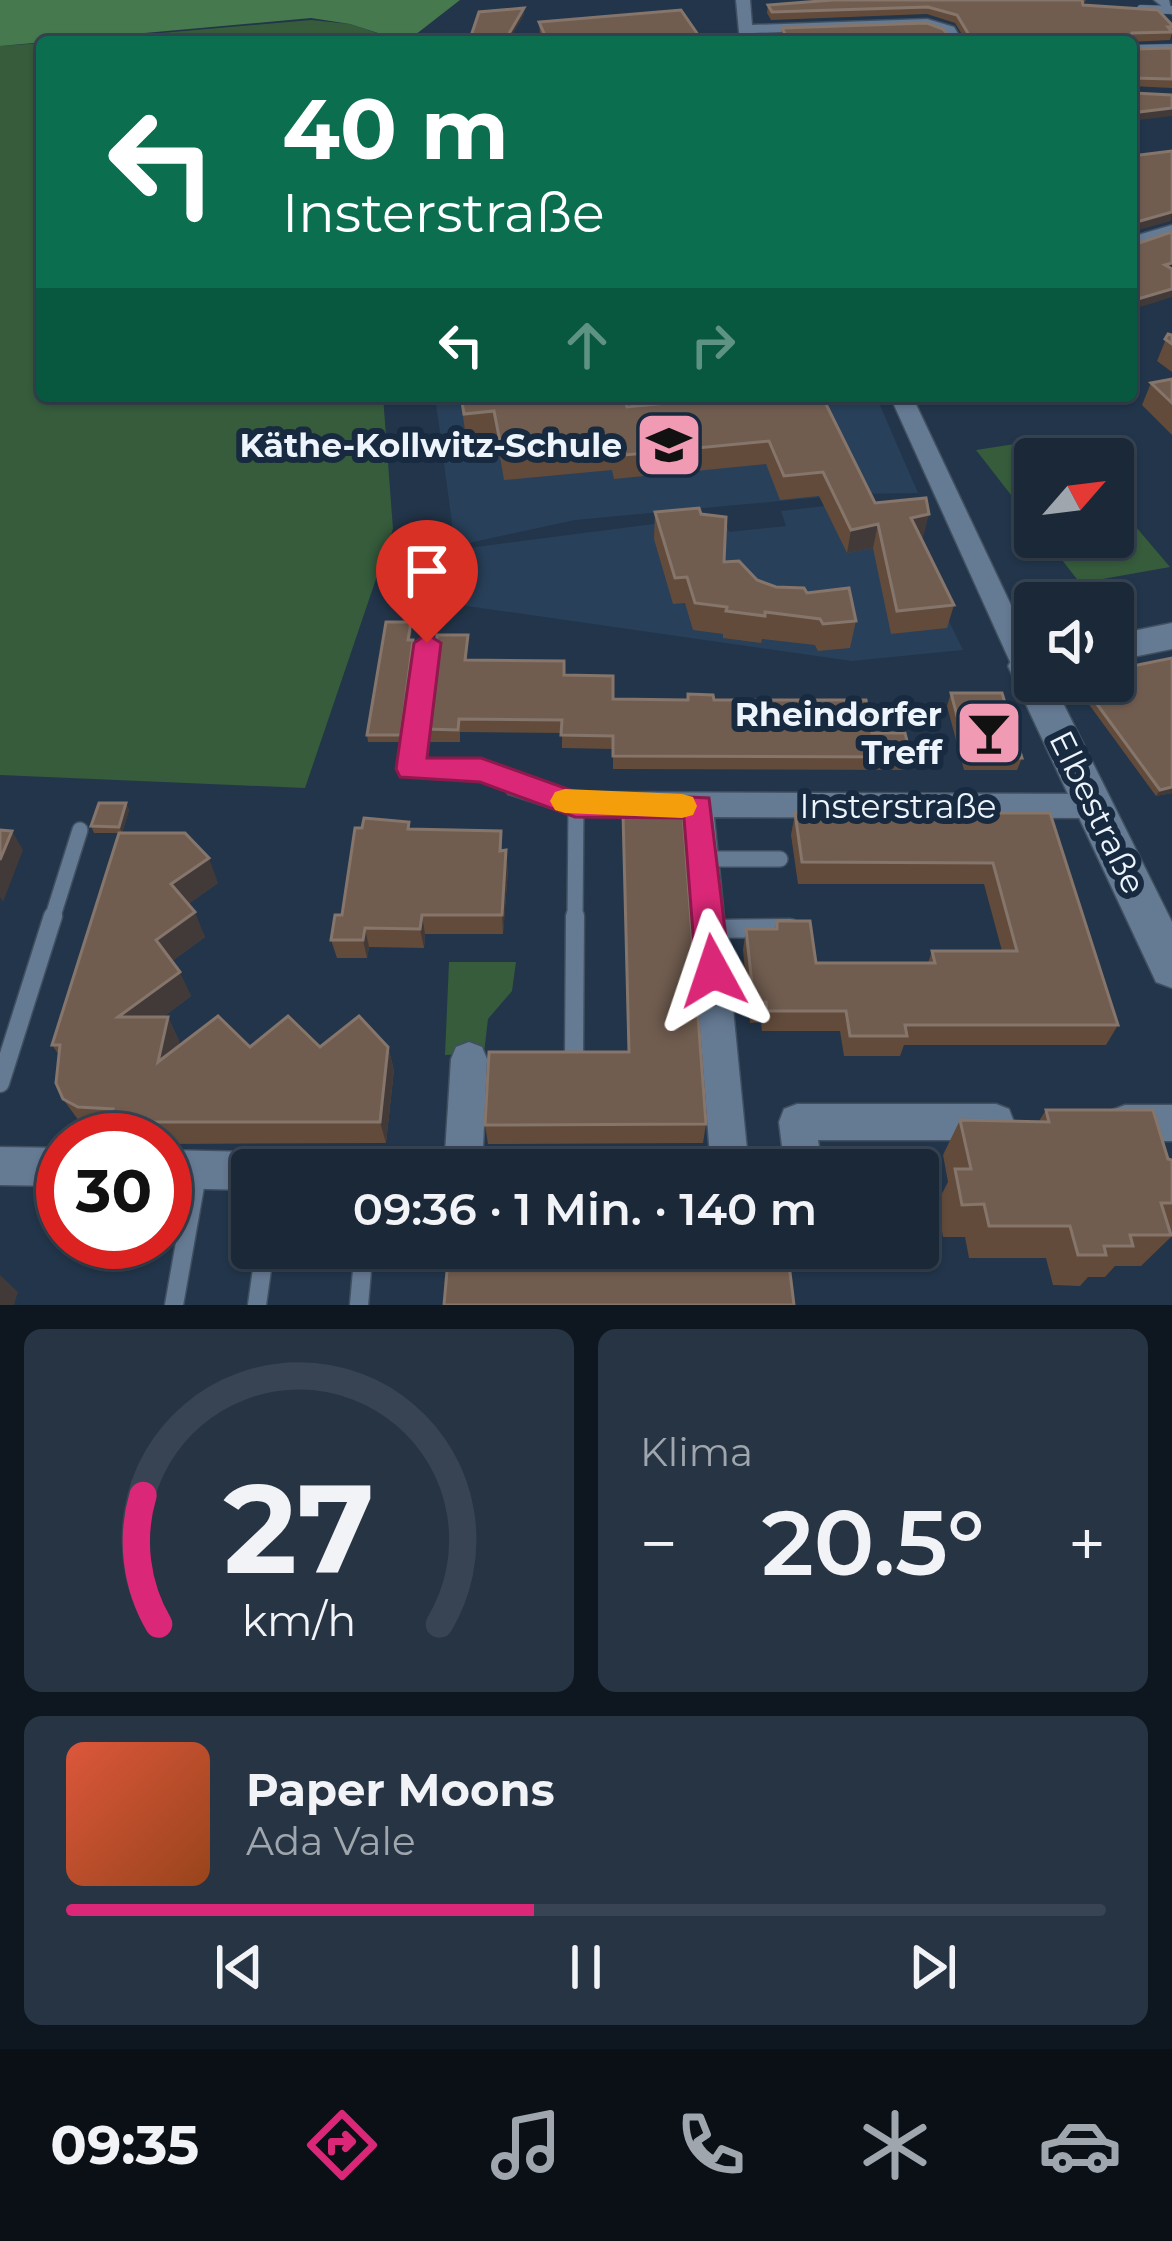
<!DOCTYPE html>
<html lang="de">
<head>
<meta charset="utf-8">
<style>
	:root { --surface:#1a2838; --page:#273443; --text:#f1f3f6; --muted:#9fa6ae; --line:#384453; --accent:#db2777 }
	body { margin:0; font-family:Montserrat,sans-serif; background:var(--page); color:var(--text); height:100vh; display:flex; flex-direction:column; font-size:45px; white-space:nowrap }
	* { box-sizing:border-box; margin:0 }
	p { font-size:39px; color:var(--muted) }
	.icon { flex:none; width:66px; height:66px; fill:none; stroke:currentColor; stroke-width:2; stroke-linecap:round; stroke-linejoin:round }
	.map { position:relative; height:1305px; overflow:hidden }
	.details { display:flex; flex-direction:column; gap:24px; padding:24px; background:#0e161f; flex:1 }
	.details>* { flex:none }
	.top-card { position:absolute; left:36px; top:36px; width:1101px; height:366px; border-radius:12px; box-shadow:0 3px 9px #0004,0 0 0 3px var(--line); background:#0b6e4f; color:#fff; overflow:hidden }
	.needle { width:78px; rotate:62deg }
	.buttons { position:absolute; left:1014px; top:438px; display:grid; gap:24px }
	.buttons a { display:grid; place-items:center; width:120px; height:120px; border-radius:12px; background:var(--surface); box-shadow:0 3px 9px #0004,0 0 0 3px var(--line); font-size:60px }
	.speed { position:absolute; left:36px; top:1113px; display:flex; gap:24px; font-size:60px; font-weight:700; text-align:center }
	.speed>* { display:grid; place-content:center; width:156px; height:156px; border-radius:50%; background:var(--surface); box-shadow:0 3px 9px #0004,0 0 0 3px var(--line); line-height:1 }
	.speed .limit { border:18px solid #d22; background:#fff; color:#111 }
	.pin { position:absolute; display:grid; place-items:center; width:102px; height:102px; color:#fff; margin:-123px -51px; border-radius:50% 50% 50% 0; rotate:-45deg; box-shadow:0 0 12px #0007 }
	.pin .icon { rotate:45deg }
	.me { position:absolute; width:132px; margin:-66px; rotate:355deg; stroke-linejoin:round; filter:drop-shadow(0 0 9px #0008) }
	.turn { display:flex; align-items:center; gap:42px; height:252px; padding:0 48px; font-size:54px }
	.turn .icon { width:156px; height:156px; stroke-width:2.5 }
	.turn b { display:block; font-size:84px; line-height:102px }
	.lanes { display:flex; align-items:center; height:114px; padding:0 48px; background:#0003; justify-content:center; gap:60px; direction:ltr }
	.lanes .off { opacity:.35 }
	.big { font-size:90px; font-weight:600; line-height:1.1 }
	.details .tile { flex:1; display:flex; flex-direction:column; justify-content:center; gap:18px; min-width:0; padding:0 42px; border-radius:18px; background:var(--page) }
	.details .dial { align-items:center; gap:0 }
	.dial svg { height:312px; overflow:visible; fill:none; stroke:var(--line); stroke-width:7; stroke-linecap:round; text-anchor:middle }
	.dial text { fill:var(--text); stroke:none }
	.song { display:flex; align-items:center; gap:36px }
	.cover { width:144px; height:144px; border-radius:18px; background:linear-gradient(135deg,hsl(10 70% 55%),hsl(20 70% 35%)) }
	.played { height:12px; border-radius:6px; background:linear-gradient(90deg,var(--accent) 45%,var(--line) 45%) }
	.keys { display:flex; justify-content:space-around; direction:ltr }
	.heat { display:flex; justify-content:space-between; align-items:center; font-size:66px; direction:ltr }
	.details .tiles { flex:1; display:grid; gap:24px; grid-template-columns:1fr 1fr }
	.tile:last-child { grid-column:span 2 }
	.trip { position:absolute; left:231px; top:1149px; width:708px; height:120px; border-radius:12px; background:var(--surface); box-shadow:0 3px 9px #0004,0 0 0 3px var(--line); font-weight:600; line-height:120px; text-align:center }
	.dock { display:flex; height:192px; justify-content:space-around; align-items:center; background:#0a1016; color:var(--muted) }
	.dock .icon { width:84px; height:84px }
	.dock .on { color:var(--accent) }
	.dock b { font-size:54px; color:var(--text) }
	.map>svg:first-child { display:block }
	.built { fill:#28405a }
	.green { fill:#365c3c }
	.forest { fill:#46794e }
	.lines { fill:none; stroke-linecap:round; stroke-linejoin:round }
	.lane-far2-casing { stroke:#405060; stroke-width:9 }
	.lane-far1-casing { stroke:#405060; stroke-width:18 }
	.lane-casing { stroke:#405060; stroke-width:21 }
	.street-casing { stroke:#405060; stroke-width:3 }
	.secondary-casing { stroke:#405060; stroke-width:3 }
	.lane-far2 { stroke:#657a93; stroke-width:8 }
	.lane-far1 { stroke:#657a93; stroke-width:15 }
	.lane { stroke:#657a93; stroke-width:18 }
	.street { fill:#657a93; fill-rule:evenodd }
	.secondary { fill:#657a93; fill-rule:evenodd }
	.wall { fill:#624b3b }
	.shaded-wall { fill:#423a39 }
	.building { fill:#715d50; stroke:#85756b; stroke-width:3 }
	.route { fill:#db2777; stroke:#8e194d; stroke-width:3 }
	.slow { fill:#f59e0b }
	.labels { text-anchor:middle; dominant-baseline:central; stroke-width:12; stroke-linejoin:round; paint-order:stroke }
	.poi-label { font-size:33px; font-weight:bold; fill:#edf4fc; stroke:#182a3f; text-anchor:end }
	.street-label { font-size:33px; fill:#edf4fc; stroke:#182a3f }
</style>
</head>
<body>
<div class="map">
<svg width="1172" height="1305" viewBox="0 0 1172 1305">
	<rect width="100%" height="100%" fill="#22354a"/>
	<g class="built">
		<polygon points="435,396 876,396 918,493 855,494 575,520 455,546"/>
		<polygon points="860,502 895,510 963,650 852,661 460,605 453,550 723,515 729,532 786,526 781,511"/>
	</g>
	<g class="green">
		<polygon points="311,20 350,24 404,42 58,42"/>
		<polygon points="42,43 42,396 383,396 393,529 305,788 0,775 0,46"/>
		<polygon points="1059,437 1078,459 1035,459 1035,526 976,450"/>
		<polygon points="1113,500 1170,567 1080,583 1044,537 1113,537"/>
		<polygon points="449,962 516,962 512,991 488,1019 484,1053 445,1055"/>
	</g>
	<polygon class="forest" points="0,0 460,0 406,42 350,24 311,18 0,46"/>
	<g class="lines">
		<defs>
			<g id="lane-far2">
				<polyline points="1141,9 1172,10"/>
				<polyline points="1131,49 1172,48"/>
			</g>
			<g id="lane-far1">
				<polyline points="427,643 411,769 481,770 519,786"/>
				<polyline points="703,859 780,859"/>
				<polyline points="52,919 80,830"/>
				<polyline points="575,919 576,804"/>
			</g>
			<g id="lane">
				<polyline points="709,929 790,928"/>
				<polyline points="574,1057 575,916"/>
				<polyline points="0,1083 53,916"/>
				<polyline points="174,1305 197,1175"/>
				<polyline points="257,1305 265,1248"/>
				<polyline points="359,1305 364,1248"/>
			</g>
			<g id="street">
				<polygon points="736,0 750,0 752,25 927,19 954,27 963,42 949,42 944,33 926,27 753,33 754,42 740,42"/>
				<polygon points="1154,0 1169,0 1172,14"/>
				<polygon points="1172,225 1172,236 1131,249 1131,237"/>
				<polygon points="890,396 912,396 1035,656 1035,673 1016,673 1012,666"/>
				<polygon points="519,774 576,792 1097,794 1108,797 1112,806 1108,815 1097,818 714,817 749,1170 711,1170 684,817 576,816 508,794 504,786 508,778"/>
				<polygon points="469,1042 482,1047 487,1059 482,1170 444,1170 451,1059 456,1047"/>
				<polygon points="797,1104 996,1104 1009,1109 1014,1122 1009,1135 996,1140 818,1140 823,1170 785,1170 779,1122 784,1109"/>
				<polygon points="1125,1105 1172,1105 1172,1141 1125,1141 1112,1136 1107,1123 1112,1110"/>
				<polygon points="0,1147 63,1148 63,1186 0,1185"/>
				<polygon points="165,1150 252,1152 265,1158 271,1170 252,1170 252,1190 165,1188"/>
			</g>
			<g id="secondary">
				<polygon points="1172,623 1172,649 1113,661 1113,635"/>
				<polygon points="1035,651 1035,681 1052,681 1172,922 1172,988 1156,982 1008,666 1013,657"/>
			</g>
		</defs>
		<use href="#lane-far2" class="lane-far2-casing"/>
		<use href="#lane-far1" class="lane-far1-casing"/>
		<use href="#lane" class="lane-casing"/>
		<use href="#street" class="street-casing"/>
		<use href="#secondary" class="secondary-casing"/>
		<use href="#lane-far2" class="lane-far2"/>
		<use href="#lane-far1" class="lane-far1"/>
		<use href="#lane" class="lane"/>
		<use href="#street" class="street"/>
		<use href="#secondary" class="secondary"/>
	</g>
	<g class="wall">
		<polygon points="833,0 1086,0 1083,5 1172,25 1172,33 1170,40 1129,42 784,42 781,37 782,28 951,38 963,36 955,23 927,14 771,20 767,13 768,5"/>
		<polygon points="539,22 703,42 543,42 540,35"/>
		<polygon points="1131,47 1134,49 1172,48 1172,88 1131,86"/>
		<polygon points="1168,334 1172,335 1172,372 1157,361"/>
		<polygon points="1172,379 1172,435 1142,405 1151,383"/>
		<polygon points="460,396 624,396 627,407 738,396 830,396 829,400 825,401 875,503 923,538 921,538 954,605 947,628 891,634 873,548 847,553 819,496 780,500 766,464 614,479 612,470 504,480 496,434 466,437"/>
		<polygon points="655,512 724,562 757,580 776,587 807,593 856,621 850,648 818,651 815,645 762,639 761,643 723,638 723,634 693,630 685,603 673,604 654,539"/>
		<polygon points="412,629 410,640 413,640 414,647 402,742 368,742 367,735"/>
		<polygon points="468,635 467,660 564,675 613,699 714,700 872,733 911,757 907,770 613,769 613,749 562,748 562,733 460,732 460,742 427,742 425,729"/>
		<polygon points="1076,681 1113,681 1172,793 1156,796 1074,684"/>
		<polygon points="951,693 1022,758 1017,770 964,770 947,706"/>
		<polygon points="126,803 129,810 122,833 218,883 188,904 205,937 172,961 191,996 163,1017 168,1017 179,1041 178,1047 388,1047 394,1070 386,1143 165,1144 165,1140 122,1140 115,1130 93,1129 79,1121 63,1099 59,1055 52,1045 119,833 94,833 91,826"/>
		<polygon points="623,813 706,1124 703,1143 488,1144 485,1125 628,1052"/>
		<polygon points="795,813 1050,813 1118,1025 1106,1045 904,1045 900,1056 844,1056 840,1031 762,1031 761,1022 750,1023 743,950 746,929 775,929 777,921 816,963 928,963 932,951 1002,951 984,884 798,884 791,835"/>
		<polygon points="409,822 410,829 501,831 502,851 508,870 503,934 425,934 424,948 369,947 367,958 337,958 331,940 342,915"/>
		<polygon points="1046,1110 1172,1160 1172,1236 1141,1266 1115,1266 1105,1277 1088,1277 1080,1286 1053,1285 1046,1258 969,1258 965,1237 943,1237 937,1203 948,1182 943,1155 960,1120 1039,1121"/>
	</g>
	<g class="shaded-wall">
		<polygon points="524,8 524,15 508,42 504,42"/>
		<polygon points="1172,108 1172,116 1131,121 1131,113"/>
		<polygon points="1172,212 1171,221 1131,232 1133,223"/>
		<polygon points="1172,289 1172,297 1131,310 1131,301"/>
		<polygon points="929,514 923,538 905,541 911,518"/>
		<polygon points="878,524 873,548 847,553 851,530"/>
		<polygon points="413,640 414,647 402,742 401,735"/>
		<polygon points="1172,787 1172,793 1156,796 1160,790"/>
		<polygon points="126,803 129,810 122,833 119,827"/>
		<polygon points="12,831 23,850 3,902 0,897 0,860"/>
		<polygon points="506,850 508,870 503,934 502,915"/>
		<polygon points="209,858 218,883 182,909 171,884"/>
		<polygon points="195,912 205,937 168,964 156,940"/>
		<polygon points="422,915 425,934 424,948 420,929"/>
		<polygon points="365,928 369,947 367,958 363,940"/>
		<polygon points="180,972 191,996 131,1041 118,1017"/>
		<polygon points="168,1017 179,1041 171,1085 158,1062"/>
		<polygon points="388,1047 394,1070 386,1143 380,1122"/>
		<polygon points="0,1275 18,1292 14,1305 0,1305"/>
	</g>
	<g class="building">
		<polygon points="833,0 1082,0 1083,5 1158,10 1172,25 1172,27 1168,27 1172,32 1132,33 1127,42 789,42 782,28 927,23 943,29 951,38 969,35 957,15 928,7 772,12 768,5"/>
		<polygon points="524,8 504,42 469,42 479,12"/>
		<polygon points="681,10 703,42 548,42 539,22"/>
		<polygon points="1131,47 1134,49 1172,48 1172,79 1133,78 1131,81"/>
		<polygon points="1131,90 1134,93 1172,95 1172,108 1131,113"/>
		<polygon points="1172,151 1172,212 1133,223 1131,233 1131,156"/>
		<polygon points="1172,232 1172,263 1165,265 1172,269 1172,289 1131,301 1131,240 1136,244"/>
		<polygon points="1168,334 1172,335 1172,344 1165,339"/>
		<polygon points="1172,379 1172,403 1151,383"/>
		<polygon points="461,396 624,396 627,407 738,396 822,396 875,503 926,498 929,514 911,518 954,605 897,611 878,524 851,530 823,472 784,476 769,441 615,456 612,446 503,457 494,411 464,414"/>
		<polygon points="699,508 701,514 726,517 724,562 739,561 757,580 776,587 804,588 807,593 849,588 856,621 823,624 820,619 765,612 765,616 726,611 727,607 695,603 687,577 675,578 655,512"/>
		<polygon points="386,622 411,622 408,640 413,640 401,735 367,735"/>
		<polygon points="437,635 468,635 465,660 564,661 564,675 613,676 613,699 688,700 688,694 713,695 714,700 866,700 872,733 905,733 911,757 613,756 613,736 561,735 562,720 459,719 458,730 425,729"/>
		<polygon points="1172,658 1172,787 1160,790 1080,681 1113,681 1113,670"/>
		<polygon points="951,693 1002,693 1022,758 968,758"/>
		<polygon points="99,803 126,803 119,827 91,826"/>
		<polygon points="623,813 683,813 706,1124 485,1125 489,1052 629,1052"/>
		<polygon points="795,813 1050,813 1118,1025 905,1025 907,1036 850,1036 846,1011 767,1011 766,1002 754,1003 746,929 777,929 777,921 810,921 816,963 935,963 932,951 1017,951 993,863 802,862"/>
		<polygon points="364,818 409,822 408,829 501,831 500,851 506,850 502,915 422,915 420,929 365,928 363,940 331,940 335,915 342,915 355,828 362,828"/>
		<polygon points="0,830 12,831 0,860"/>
		<polygon points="119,833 185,833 209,858 171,884 195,912 156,940 180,972 118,1017 168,1017 158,1062 218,1016 250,1047 288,1016 320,1047 359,1016 388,1047 380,1122 110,1122 113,1109 78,1107 63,1099 56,1083 60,1045 52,1045"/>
		<polygon points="1046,1110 1153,1110 1168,1159 1172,1160 1172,1203 1161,1203 1171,1235 1130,1235 1133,1246 1104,1246 1106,1255 1078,1255 1070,1226 989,1226 984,1204 962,1205 955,1169 971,1169 960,1120 1049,1122"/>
		<polygon points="449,1248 787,1248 794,1305 444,1305"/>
	</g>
	<polygon class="route" points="427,634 441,643 427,758 481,758 576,792 709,798 730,971 725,982 713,986 701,982 696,971 684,818 575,817 480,782 400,777 396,769 414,643"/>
	<polygon class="slow" points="565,789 682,794 693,797 697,806 693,815 682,818 565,813 555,810 550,801 555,792"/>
	<defs>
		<symbol id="school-square" viewBox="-11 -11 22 22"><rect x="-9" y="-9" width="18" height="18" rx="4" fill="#f19ab4" stroke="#182a3f"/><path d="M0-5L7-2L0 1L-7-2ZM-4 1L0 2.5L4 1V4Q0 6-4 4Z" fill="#111"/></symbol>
		<symbol id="bar-square" viewBox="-11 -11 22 22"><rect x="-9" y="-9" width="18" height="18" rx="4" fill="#f19ab4" stroke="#182a3f"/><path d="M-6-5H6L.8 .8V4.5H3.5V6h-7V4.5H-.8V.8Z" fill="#111"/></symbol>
	</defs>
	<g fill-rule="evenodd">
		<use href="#school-square" x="631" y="407" width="76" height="76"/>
		<use href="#bar-square" x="951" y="695" width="76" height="76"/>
	</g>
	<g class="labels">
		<g class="poi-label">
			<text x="622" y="445">Käthe-Kollwitz-Schule</text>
			<text x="942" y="714">Rheindorfer<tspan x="942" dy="38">Treff</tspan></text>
		</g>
		<g class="street-label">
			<text x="898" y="806">Insterstraße</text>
			<text transform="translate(1098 812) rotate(64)">Elbestraße</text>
		</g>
	</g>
</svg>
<div class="buttons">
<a><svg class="needle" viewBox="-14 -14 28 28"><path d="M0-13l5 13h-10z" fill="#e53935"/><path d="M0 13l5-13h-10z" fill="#9fa6ae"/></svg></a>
<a><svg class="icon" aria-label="sound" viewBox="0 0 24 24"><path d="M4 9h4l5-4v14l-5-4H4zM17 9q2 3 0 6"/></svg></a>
</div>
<div class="speed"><div class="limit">30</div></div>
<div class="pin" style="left:427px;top:643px;background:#d93025"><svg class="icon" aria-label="arrive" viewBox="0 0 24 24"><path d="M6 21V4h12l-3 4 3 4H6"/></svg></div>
<svg class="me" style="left:713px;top:971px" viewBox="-20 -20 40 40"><path d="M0-17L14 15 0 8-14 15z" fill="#db2777" stroke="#fff" stroke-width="4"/></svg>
<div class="trip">09:36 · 1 Min. · 140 m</div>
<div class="top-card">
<div class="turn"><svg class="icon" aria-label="left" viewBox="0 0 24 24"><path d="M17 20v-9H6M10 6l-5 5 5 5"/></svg><div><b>40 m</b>Insterstraße</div></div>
<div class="lanes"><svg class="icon" aria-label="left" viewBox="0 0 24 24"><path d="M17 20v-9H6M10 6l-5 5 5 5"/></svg><svg class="icon off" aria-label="ahead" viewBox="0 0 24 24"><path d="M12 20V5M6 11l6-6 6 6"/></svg><svg class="icon off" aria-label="right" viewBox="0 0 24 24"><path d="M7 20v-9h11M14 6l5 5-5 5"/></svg></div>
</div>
</div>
<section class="details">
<div class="tiles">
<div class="tile dial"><svg viewBox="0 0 100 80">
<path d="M14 69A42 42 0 1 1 86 69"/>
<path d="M14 69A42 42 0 0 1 10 36" stroke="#db2777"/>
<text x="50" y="56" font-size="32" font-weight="700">27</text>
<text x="50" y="72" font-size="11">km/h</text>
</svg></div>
<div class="tile"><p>Klima</p>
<div class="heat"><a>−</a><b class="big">20.5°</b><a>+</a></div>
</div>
<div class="tile">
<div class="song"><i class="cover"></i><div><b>Paper Moons</b><p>Ada Vale</p></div></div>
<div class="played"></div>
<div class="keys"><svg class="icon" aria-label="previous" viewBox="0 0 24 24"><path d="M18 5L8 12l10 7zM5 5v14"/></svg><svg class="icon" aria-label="pause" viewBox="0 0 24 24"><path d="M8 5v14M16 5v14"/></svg><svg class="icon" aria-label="next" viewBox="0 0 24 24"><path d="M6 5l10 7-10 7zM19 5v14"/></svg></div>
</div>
</div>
</section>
<nav class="dock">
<b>09:35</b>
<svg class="icon on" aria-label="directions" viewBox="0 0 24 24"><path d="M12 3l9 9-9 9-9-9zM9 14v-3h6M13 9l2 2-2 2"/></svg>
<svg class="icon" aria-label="music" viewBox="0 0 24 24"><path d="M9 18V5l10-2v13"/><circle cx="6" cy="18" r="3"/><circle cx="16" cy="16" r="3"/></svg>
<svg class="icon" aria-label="phone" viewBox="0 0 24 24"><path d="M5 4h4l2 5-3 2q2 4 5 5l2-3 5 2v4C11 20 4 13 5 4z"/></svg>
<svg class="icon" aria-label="climate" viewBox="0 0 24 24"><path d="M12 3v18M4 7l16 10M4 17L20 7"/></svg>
<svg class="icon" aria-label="car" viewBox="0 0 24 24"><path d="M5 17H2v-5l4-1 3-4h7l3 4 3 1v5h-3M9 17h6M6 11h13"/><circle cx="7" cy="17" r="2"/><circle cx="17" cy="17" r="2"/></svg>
</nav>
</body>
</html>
